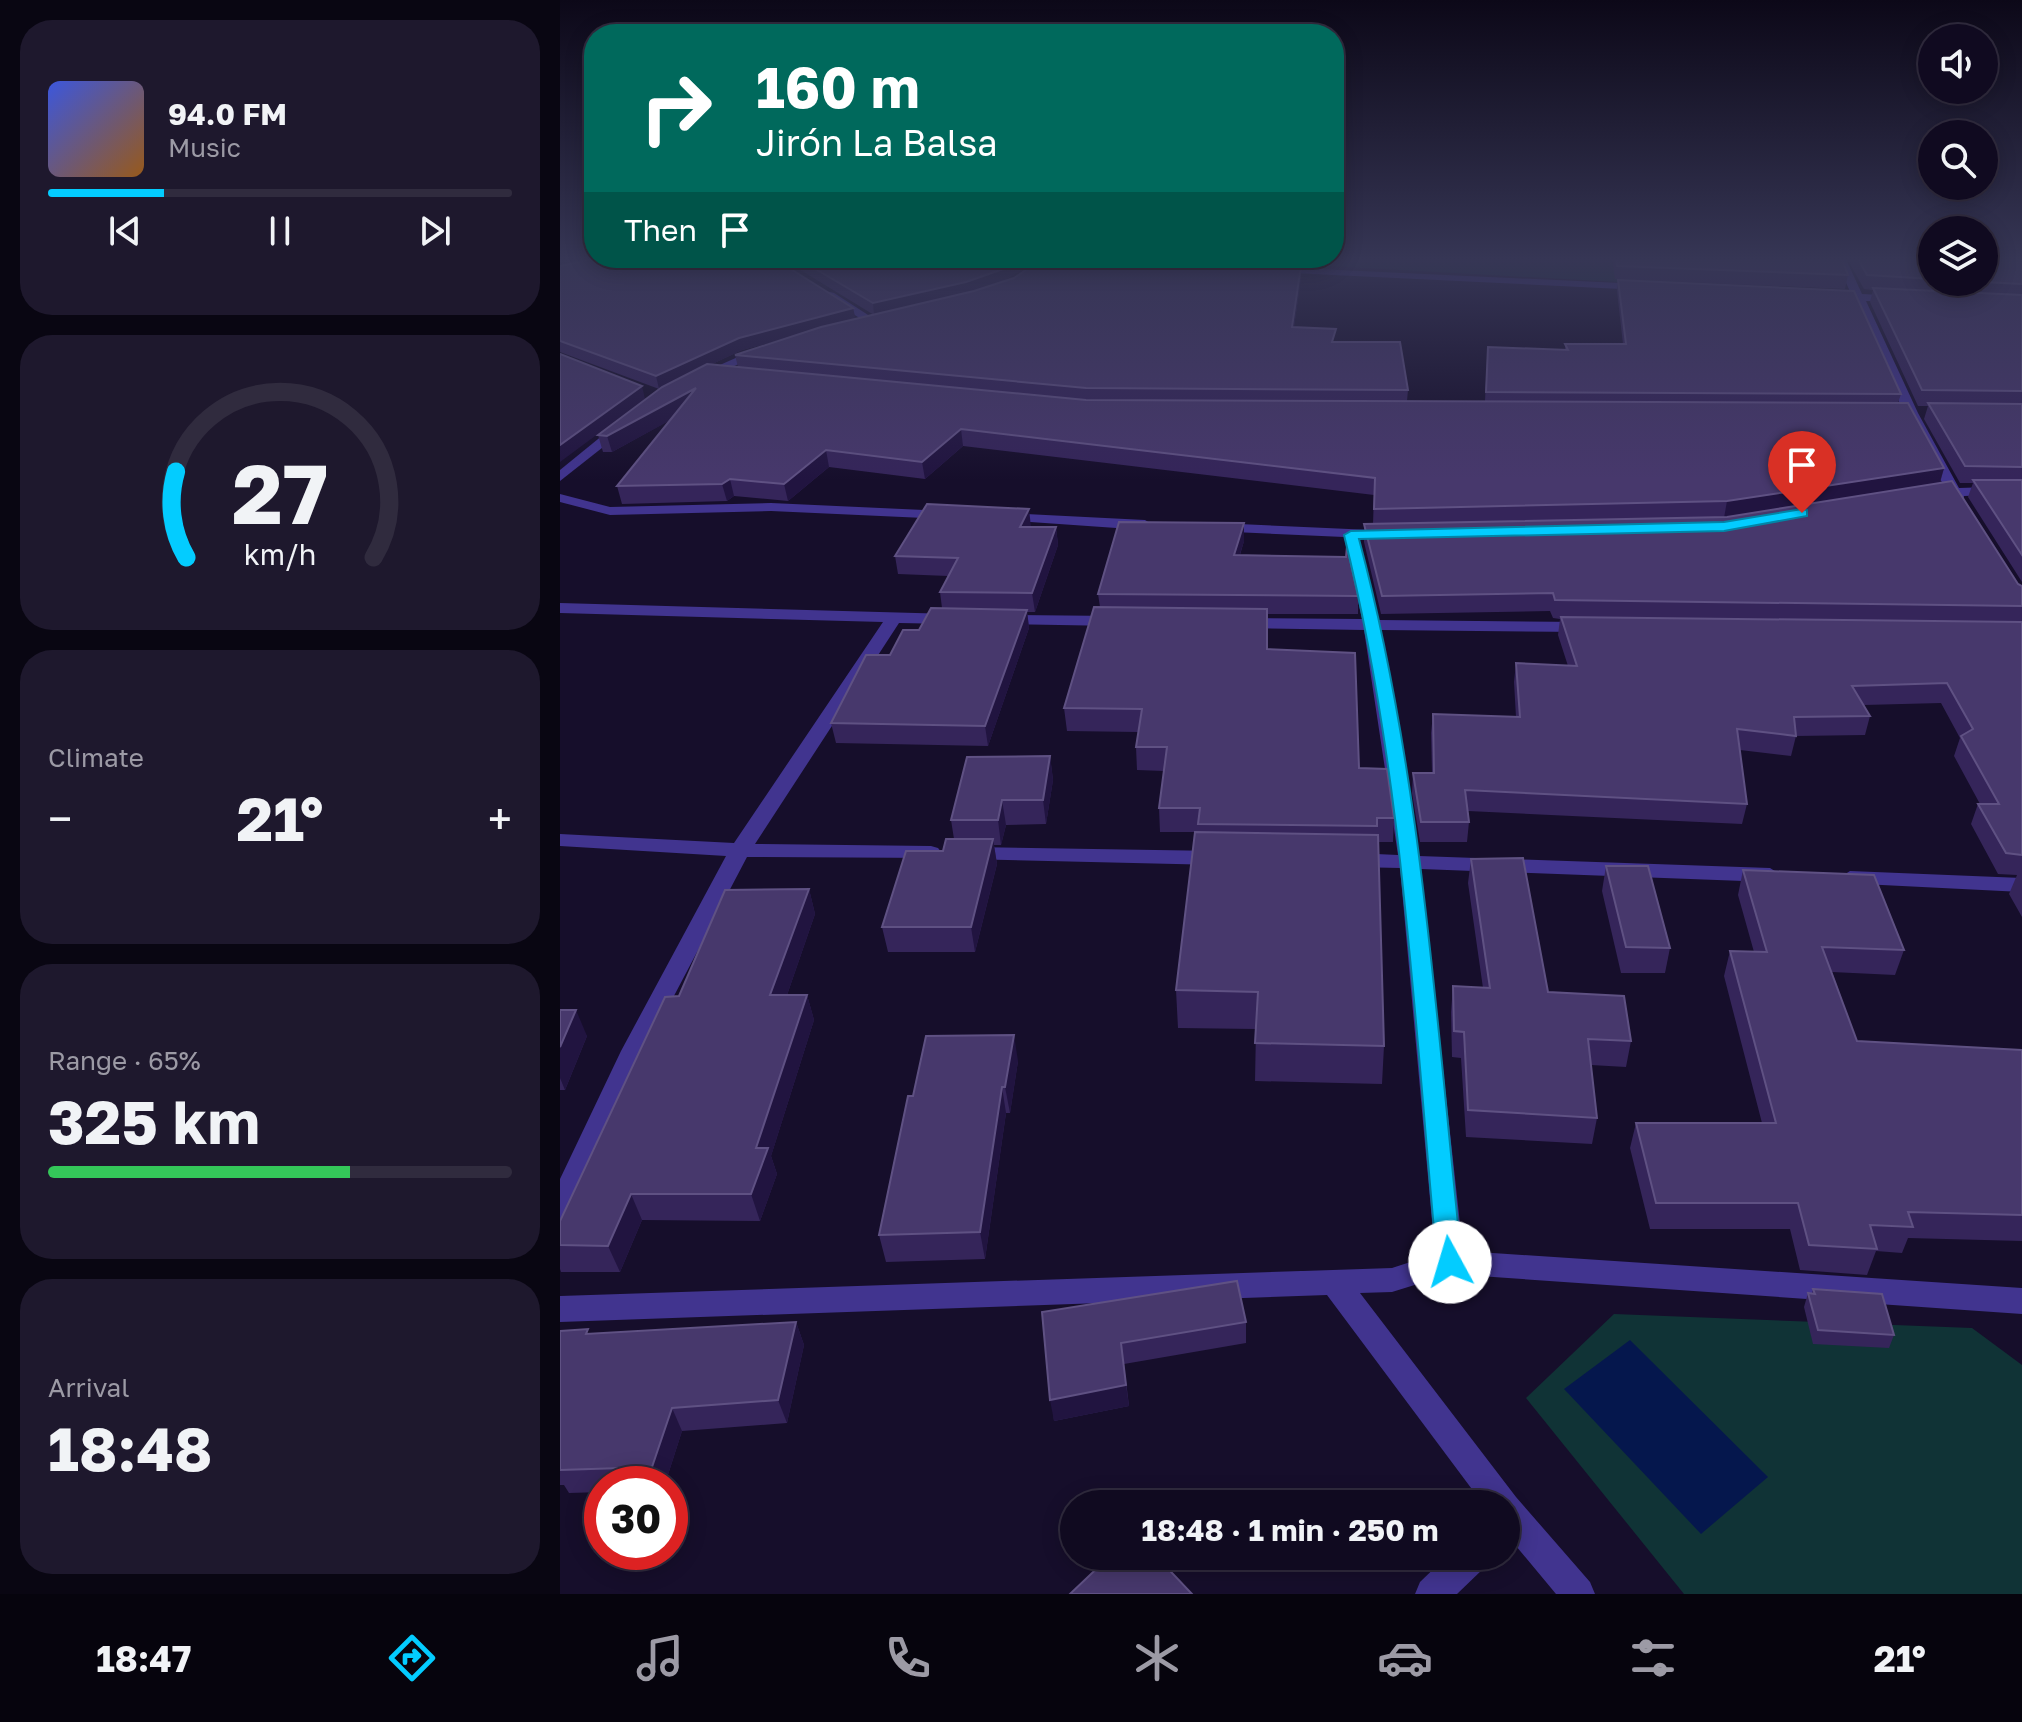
<!DOCTYPE html>
<html lang="en">
<head>
<meta charset="utf-8">
<style>
	:root { --surface:#100a20; --page:#1e182d; --text:#f1f3f6; --muted:#9c9aa5; --line:#302b3e; --accent:#03ccff }
	body { margin:0; font-family:"Golos Text",sans-serif; background:var(--page); color:var(--text); height:100vh; display:flex; flex-direction:column; font-size:30px; white-space:nowrap }
	* { box-sizing:border-box; margin:0 }
	p { font-size:26px; color:var(--muted) }
	.icon { flex:none; width:44px; height:44px; fill:none; stroke:currentColor; stroke-width:2; stroke-linecap:round; stroke-linejoin:round }
	.map { position:relative; flex:1; overflow:hidden }
	.details { display:flex; flex-direction:column; gap:20px; padding:20px; background:#090612; width:560px }
	.details>* { flex:none }
	.hud { position:absolute; left:24px; top:24px; width:760px; height:244px; border-radius:32px; box-shadow:0 4px 20px #0003,0 0 0 2px var(--line); background:#00695c; color:#fff; overflow:hidden }
	.fabs { position:absolute; left:1358px; top:24px; display:grid; gap:16px }
	.fabs a { display:grid; place-items:center; width:80px; height:80px; border-radius:50%; background:var(--surface); box-shadow:0 4px 20px #0003,0 0 0 2px var(--line); font-size:40px }
	.speed { position:absolute; left:24px; top:1466px; display:flex; gap:16px; font-size:40px; font-weight:700; text-align:center }
	.speed>* { display:grid; place-content:center; width:104px; height:104px; border-radius:50%; background:var(--surface); box-shadow:0 4px 20px #0003,0 0 0 2px var(--line); line-height:1 }
	.speed .limit { border:12px solid #d22; background:#fff; color:#111 }
	.pin { position:absolute; display:grid; place-items:center; width:68px; height:68px; color:#fff; margin:-82px -34px; border-radius:50% 50% 50% 0; rotate:-45deg; box-shadow:0 0 8px #0007 }
	.pin .icon { rotate:45deg }
	.me { position:absolute; width:88px; margin:-44px; rotate:354deg; stroke-linejoin:round; filter:drop-shadow(0 0 6px #0008) }
	.turn { display:flex; align-items:center; gap:28px; height:168px; padding:0 40px; font-size:36px }
	.turn .icon { width:104px; height:104px; stroke-width:2.5 }
	.turn b { display:block; font-size:56px; line-height:68px }
	.then { display:flex; align-items:center; height:76px; padding:0 40px; background:#0003; gap:16px; font-size:30px }
	.big { font-size:60px; font-weight:700; line-height:1.1 }
	.details .card { flex:1; display:flex; flex-direction:column; justify-content:center; gap:12px; min-width:0; padding:0 28px; border-radius:32px; background:var(--page) }
	.details .dial { align-items:center; gap:0 }
	.dial svg { height:208px; overflow:visible; fill:none; stroke:var(--line); stroke-width:7; stroke-linecap:round; text-anchor:middle }
	.dial text { fill:var(--text); stroke:none }
	.song { display:flex; align-items:center; gap:24px }
	.cover { width:96px; height:96px; border-radius:12px; background:linear-gradient(135deg,hsl(230 70% 55%),hsl(30 70% 35%)) }
	.played { height:8px; border-radius:4px; background:linear-gradient(90deg,var(--accent) 25%,var(--line) 25%) }
	.keys { display:flex; justify-content:space-around; direction:ltr }
	.heat { display:flex; justify-content:space-between; align-items:center; font-size:44px; direction:ltr }
	.charge { height:12px; border-radius:6px; background:linear-gradient(90deg,#34c759 65%,var(--line) 0) }
	.trip { position:absolute; left:500px; top:1490px; width:460px; height:80px; border-radius:40px; background:var(--surface); box-shadow:0 4px 20px #0003,0 0 0 2px var(--line); font-weight:700; line-height:80px; text-align:center }
	.tabs { display:flex; height:128px; justify-content:space-around; align-items:center; background:#06040d; color:var(--muted) }
	.tabs .icon { width:56px; height:56px }
	.tabs .active { color:var(--accent) }
	.tabs b { font-size:36px; color:var(--text) }
	main { display:flex; flex:1; min-height:0 }
	.map>svg:first-child { display:block }
	.green { fill:#103336 }
	.water { fill:#05174d }
	.lines { fill:none; stroke-linecap:round; stroke-linejoin:round }
	.minor { fill:#41348f; fill-rule:evenodd }
	.wall { fill:#35255a; fill-rule:evenodd }
	.shaded-wall { fill:#211440 }
	.building { fill:#47386c; stroke:#5f5183; stroke-width:2 }
	.route { fill:#03ccff; stroke:#0285a6; stroke-width:2 }
</style>
</head>
<body>
<main>
<section class="details">
<div class="card">
<div class="song"><i class="cover"></i><div><b>94.0 FM</b><p>Music</p></div></div>
<div class="played"></div>
<div class="keys"><svg class="icon" aria-label="previous" viewBox="0 0 24 24"><path d="M18 5L8 12l10 7zM5 5v14"/></svg><svg class="icon" aria-label="pause" viewBox="0 0 24 24"><path d="M8 5v14M16 5v14"/></svg><svg class="icon" aria-label="next" viewBox="0 0 24 24"><path d="M6 5l10 7-10 7zM19 5v14"/></svg></div>
</div>
<div class="card dial"><svg viewBox="0 0 100 80">
<path d="M14 69A42 42 0 1 1 86 69"/>
<path d="M14 69A42 42 0 0 1 10 36" stroke="#03ccff"/>
<text x="50" y="56" font-size="32" font-weight="700">27</text>
<text x="50" y="72" font-size="11">km/h</text>
</svg></div>
<div class="card"><p>Climate</p>
<div class="heat"><a>−</a><b class="big">21°</b><a>+</a></div>
</div>
<div class="card"><p>Range · 65%</p><b class="big">325 km</b><div class="charge"></div></div>
<div class="card"><p>Arrival</p><b class="big">18:48</b></div>
</section>
<div class="map">
<svg width="1462" height="1594" viewBox="0 0 1462 1594">
	<rect width="100%" height="100%" fill="#160e2b"/>
	<g class="green">
		<polygon points="774,257 1116,257 1131,286 751,265 752,258"/>
		<polygon points="1054,1314 1412,1328 1462,1365 1462,1594 1124,1594 966,1398"/>
	</g>
	<polygon class="water" points="1070,1340 1208,1477 1141,1534 1004,1389"/>
	<g class="lines">
		<g class="minor">
			<polygon points="1275,257 1285,257 1302,294 1338,296 1344,299 1338,302 1306,301 1358,413 1399,488 1462,486 1462,494 1404,496 1403,502 1398,503 1389,497 1365,496 1365,490 1385,488 1344,413 1294,300 1264,296 1270,293 1291,294"/>
			<polygon points="715,267 1082,284 1087,287 1082,290 711,272 711,268"/>
			<polygon points="270,292 274,293 319,322 309,324 266,297 264,295"/>
			<polygon points="198,348 208,351 143,380 133,377"/>
			<polygon points="54,426 66,429 0,481 0,470"/>
			<polygon points="0,494 50,507 211,503 386,511 393,515 386,519 211,511 50,515 0,502"/>
			<polygon points="446,513 585,520 593,525 585,530 441,520 439,517"/>
			<polygon points="657,523 834,531 837,534 829,539 799,538 819,620 1024,622 1032,627 1024,632 821,630 859,856 1210,868 1221,875 1210,882 861,869 903,1251 1462,1288 1462,1314 890,1274 832,1292 800,1293 956,1497 1030,1582 1035,1594 996,1594 946,1534 946,1504 923,1504 767,1295 0,1322 0,1296 832,1268 875,1254 840,868 794,867 783,860 794,853 838,855 804,630 680,628 672,623 680,618 802,619 784,537 652,531 652,525"/>
			<polygon points="0,603 392,614 400,619 392,624 339,623 195,844 371,846 378,848 382,853 378,858 187,857 85,1051 10,1216 0,1219 0,1179 61,1051 166,856 0,846 0,834 174,843 323,622 0,613"/>
			<polygon points="444,615 556,616 564,621 556,626 438,624 436,620"/>
			<polygon points="411,847 658,851 669,858 658,865 404,859 400,854 404,849"/>
			<polygon points="1290,871 1462,878 1462,892 1282,883 1279,878"/>
			<polygon points="887,1556 929,1556 924,1568 897,1594 855,1594 860,1582"/>
		</g>
	</g>
	<g class="wall">
		<path d="M0,257L293,308L295,319L314,315L221,258H479L445,280L408,293L454,278L484,258H737V264L741,278L734,327L776,342L848,390L847,401H925L927,359L1005,350V344H1063L1057,291L1058,280L1341,394L1338,403L1384,468L1380,483L1458,584L1462,586V917L1449,894L1457,875L1438,874L1411,824L1418,804H1420L1394,756L1400,738L1381,703L1304,705L1310,716L1305,735L1236,736L1231,756L1180,750L1187,804L1182,824L908,811L909,822L907,842H860L852,793L853,773H872L871,733L873,714L956,717L954,682L956,663L1008,666L998,635L1000,619L993,618L990,611L821,614L804,542V524H813L814,495L403,446L365,479L269,467L228,501L174,496L167,501L62,504L57,486L110,420L52,452H43L38,435L99,389L0,352ZM226,338L175,355L178,367L152,364L182,350Z"/>
		<polygon points="1052,257 1281,257 1288,275 1285,289 1055,279"/>
		<polygon points="1286,257 1372,257 1372,282 1424,282 1462,257 1462,582 1408,497 1413,483 1400,483 1364,419 1368,406 1358,406 1310,302 1313,290 1304,289"/>
		<polygon points="471,527 496,527 498,545 475,612 467,612 469,628 428,746 276,743 271,723 330,655 382,608 380,592 388,576 338,574 335,556"/>
		<polygon points="684,541 680,555 798,596 798,614 707,614 707,649 799,768 834,818 833,842 818,842 824,1046 822,1084 695,1081 696,1029 618,1028 616,990 635,832 600,832 599,808 604,771 577,770 576,747 578,732 507,731 504,708 540,607 538,594"/>
		<polygon points="490,756 493,780 486,824 446,825 441,845 434,845 437,864 415,952 328,952 322,927 383,851 394,839 391,820"/>
		<polygon points="911,859 988,992 1071,1041 1066,1067 1031,1065 1037,1118 1032,1144 906,1137 901,1058 892,1057 891,1012 893,986 923,988 908,883"/>
		<polygon points="1046,866 1110,948 1105,973 1061,973 1042,891"/>
		<polygon points="1183,870 1344,950 1335,975 1272,972 1297,1041 1462,1050 1462,1241 1348,1238 1342,1253 1316,1251 1307,1275 1240,1270 1230,1229 1090,1229 1070,1148 1076,1123 1202,1123 1164,976 1170,951 1194,952 1178,895"/>
		<polygon points="249,889 255,914 227,995 247,995 254,1020 211,1156 217,1174 200,1221 82,1220 60,1272 1,1272 0,1269 0,1221 119,996"/>
		<polygon points="0,1010 27,1036 5,1090 0,1090"/>
		<polygon points="458,1061 450,1113 446,1113 425,1259 326,1262 319,1235 353,1096"/>
		<polygon points="1253,1289 1334,1335 1329,1348 1253,1344 1244,1307 1248,1293 1252,1293"/>
		<polygon points="482,1312 686,1322 686,1343 564,1364 569,1406 494,1421"/>
		<polygon points="236,1322 244,1345 227,1423 122,1431 105,1484 42,1484 42,1492 9,1493 4,1485 0,1485 0,1331 30,1334"/>
	</g>
	<g class="shaded-wall">
		<polygon points="0,257 34,257 34,258 48,258 0,267"/>
		<polygon points="461,258 479,258 445,280 407,293 314,315 313,303"/>
		<polygon points="741,266 741,278 732,340 732,327"/>
		<polygon points="293,308 296,320 182,350 99,389 96,376 179,338"/>
		<polygon points="82,386 85,399 0,462 0,445"/>
		<polygon points="136,388 140,404 52,452 47,436"/>
		<polygon points="401,429 403,446 365,479 362,462"/>
		<polygon points="266,450 269,467 228,501 224,484"/>
		<polygon points="1384,468 1379,485 1164,518 1167,501"/>
		<polygon points="170,479 174,496 167,501 162,484"/>
		<polygon points="469,509 471,527 460,527"/>
		<polygon points="684,523 684,541 674,573 674,555"/>
		<polygon points="496,527 498,545 475,612 472,593"/>
		<polygon points="467,610 469,628 428,746 425,726"/>
		<polygon points="490,756 493,780 486,824 483,800"/>
		<polygon points="442,800 446,825 441,845 438,820"/>
		<polygon points="433,839 437,864 415,952 411,927"/>
		<polygon points="249,889 255,914 218,1021 210,995"/>
		<polygon points="247,995 254,1020 211,1156 217,1174 200,1221 191,1194 196,1148"/>
		<polygon points="16,1010 27,1036 5,1090 0,1078 0,1047"/>
		<polygon points="454,1035 458,1061 450,1113 445,1087"/>
		<polygon points="442,1087 446,1113 425,1259 420,1232"/>
		<polygon points="71,1194 82,1220 60,1272 48,1246"/>
		<polygon points="236,1322 244,1345 227,1423 218,1400"/>
		<polygon points="566,1385 569,1406 494,1421 490,1400"/>
		<polygon points="112,1408 122,1431 105,1484 100,1484 92,1467"/>
	</g>
	<g class="building">
		<polygon points="1056,257 1281,257 1288,275 1057,266"/>
		<polygon points="1297,257 1372,257 1372,279 1307,275"/>
		<polygon points="1424,257 1462,257 1462,284 1424,282"/>
		<polygon points="38,258 213,258 293,308 179,338 96,376 0,341 0,266"/>
		<polygon points="237,258 461,258 443,269 406,282 313,303"/>
		<polygon points="484,258 598,258 736,264 741,266 732,327 776,329 772,342 840,342 848,390 526,388 175,355 261,327 414,291 454,278"/>
		<polygon points="1058,280 1294,291 1341,394 926,392 928,347 1008,350 1005,344 1066,344"/>
		<polygon points="1313,288 1462,295 1462,391 1362,390"/>
		<polygon points="0,354 82,386 0,445"/>
		<polygon points="147,364 526,400 1348,403 1384,468 1167,501 814,509 815,478 401,429 362,462 266,450 224,484 170,479 162,484 57,486 136,388 47,436 38,435 102,387"/>
		<polygon points="1368,403 1462,404 1462,467 1405,466"/>
		<polygon points="1413,480 1462,480 1462,555"/>
		<polygon points="1392,481 1458,584 1462,586 1462,606 995,600 993,593 822,596 804,524 1167,517"/>
		<polygon points="367,504 469,509 460,527 496,527 472,593 380,592 398,558 335,556"/>
		<polygon points="559,522 684,523 674,555 786,557 787,546 798,596 538,594"/>
		<polygon points="534,607 707,609 707,649 795,653 799,768 827,769 834,818 817,818 817,826 638,824 640,808 599,808 607,747 576,747 582,709 504,708"/>
		<polygon points="371,608 467,610 425,726 271,723 306,655 330,655 343,630 359,630"/>
		<polygon points="1001,617 1462,622 1462,855 1446,853 1418,804 1439,804 1401,736 1413,729 1387,683 1292,686 1310,716 1234,717 1236,736 1177,729 1187,804 905,790 909,822 861,822 853,773 874,773 873,714 960,717 956,663 1017,666"/>
		<polygon points="490,756 483,800 442,800 438,820 391,820 407,757"/>
		<polygon points="635,832 818,835 824,1046 695,1043 698,992 616,990"/>
		<polygon points="386,839 433,839 411,927 322,927 346,851 383,851"/>
		<polygon points="963,858 988,992 1064,996 1071,1041 1028,1039 1037,1118 908,1110 904,1032 894,1031 893,986 930,988 911,859"/>
		<polygon points="1046,866 1088,866 1110,948 1066,947"/>
		<polygon points="1183,870 1314,875 1344,950 1262,947 1297,1041 1462,1050 1462,1215 1348,1212 1353,1227 1310,1225 1317,1249 1249,1245 1238,1203 1096,1203 1076,1123 1216,1123 1170,951 1207,952"/>
		<polygon points="249,889 210,995 247,995 196,1148 208,1148 191,1194 71,1194 48,1246 0,1245 0,1221 105,997 119,996 165,890"/>
		<polygon points="0,1010 16,1010 0,1047"/>
		<polygon points="454,1035 445,1087 442,1087 420,1232 319,1235 348,1096 353,1096 366,1036"/>
		<polygon points="677,1281 686,1322 561,1343 566,1385 490,1400 482,1312"/>
		<polygon points="1253,1289 1322,1294 1334,1335 1258,1330 1248,1293 1255,1294"/>
		<polygon points="236,1322 218,1400 112,1408 92,1467 0,1470 0,1331 28,1329 26,1334"/>
		<polygon points="550,1556 596,1556 632,1594 510,1594"/>
	</g>
	<linearGradient id="sky" x2="0" y2="1"><stop stop-color="#0c0818"/><stop offset="0.54" stop-color="#363655"/><stop offset="1" stop-color="#363655" stop-opacity="0"/></linearGradient>
	<rect width="1462" height="480" fill="url(#sky)"/>
	<path class="route" d="M1242,509L1247,510V516L1164,531L799,539C862,774 876,1022 902,1262L899,1270L890,1273L880,1270L877,1262C854,1020 843,771 784,535L791,531L1164,522Z"/>
</svg>
<div class="fabs">
<a><svg class="icon" aria-label="sound" viewBox="0 0 24 24"><path d="M4 9h4l5-4v14l-5-4H4zM17 9q2 3 0 6"/></svg></a>
<a><svg class="icon" aria-label="search" viewBox="0 0 24 24"><circle cx="10" cy="10" r="6"/><path d="M15 15l6 6"/></svg></a>
<a><svg class="icon" aria-label="layers" viewBox="0 0 24 24"><path d="M12 4l9 5-9 5-9-5zM3 14l9 5 9-5"/></svg></a>
</div>
<div class="speed"><div class="limit">30</div></div>
<div class="pin" style="left:1242px;top:513px;background:#d93025"><svg class="icon" aria-label="arrive" viewBox="0 0 24 24"><path d="M6 21V4h12l-3 4 3 4H6"/></svg></div>
<svg class="me" style="left:890px;top:1262px" viewBox="-20 -20 40 40"><circle r="19" fill="#fff"/><path d="M0-13L10 11 0 6-10 11z" fill="#03ccff"/></svg>
<div class="trip">18:48 · 1 min · 250 m</div>
<div class="hud">
<div class="turn"><svg class="icon" aria-label="right" viewBox="0 0 24 24"><path d="M7 20v-9h11M14 6l5 5-5 5"/></svg><div><b>160 m</b>Jirón La Balsa</div></div>
<div class="then">Then<svg class="icon" aria-label="arrive" viewBox="0 0 24 24"><path d="M6 21V4h12l-3 4 3 4H6"/></svg></div>
</div>
</div>
</main>
<nav class="tabs">
<b>18:47</b>
<svg class="icon active" aria-label="directions" viewBox="0 0 24 24"><path d="M12 3l9 9-9 9-9-9zM9 14v-3h6M13 9l2 2-2 2"/></svg>
<svg class="icon" aria-label="music" viewBox="0 0 24 24"><path d="M9 18V5l10-2v13"/><circle cx="6" cy="18" r="3"/><circle cx="16" cy="16" r="3"/></svg>
<svg class="icon" aria-label="phone" viewBox="0 0 24 24"><path d="M5 4h4l2 5-3 2q2 4 5 5l2-3 5 2v4C11 20 4 13 5 4z"/></svg>
<svg class="icon" aria-label="climate" viewBox="0 0 24 24"><path d="M12 3v18M4 7l16 10M4 17L20 7"/></svg>
<svg class="icon" aria-label="car" viewBox="0 0 24 24"><path d="M5 17H2v-5l4-1 3-4h7l3 4 3 1v5h-3M9 17h6M6 11h13"/><circle cx="7" cy="17" r="2"/><circle cx="17" cy="17" r="2"/></svg>
<svg class="icon" aria-label="filters" viewBox="0 0 24 24"><path d="M4 7h16M4 17h16"/><circle cx="9" cy="7" r="2"/><circle cx="15" cy="17" r="2"/></svg>
<b>21°</b>
</nav>
</body>
</html>
